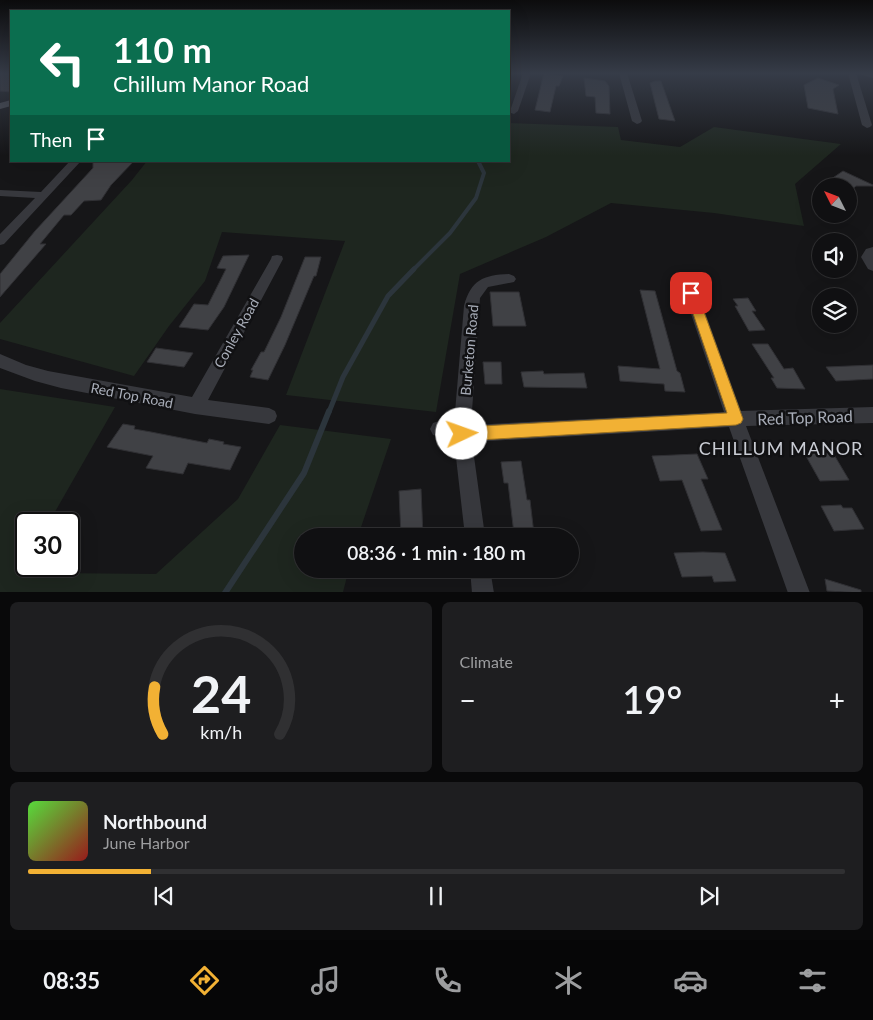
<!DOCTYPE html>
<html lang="en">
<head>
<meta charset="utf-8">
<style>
	:root { --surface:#101012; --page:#1e1e20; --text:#f1f3f6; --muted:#9c9d9f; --line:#303032; --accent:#f2b134 }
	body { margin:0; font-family:Lato,sans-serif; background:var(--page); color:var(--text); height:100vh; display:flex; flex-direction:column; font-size:19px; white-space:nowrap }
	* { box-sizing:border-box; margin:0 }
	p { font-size:16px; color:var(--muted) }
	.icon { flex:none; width:28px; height:28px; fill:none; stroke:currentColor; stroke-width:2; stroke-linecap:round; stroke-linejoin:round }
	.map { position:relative; height:592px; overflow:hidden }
	.sheet { display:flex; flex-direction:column; gap:10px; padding:10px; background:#09090a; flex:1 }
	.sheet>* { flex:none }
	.top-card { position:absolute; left:10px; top:10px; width:500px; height:152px; border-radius:0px; box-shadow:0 5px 20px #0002,0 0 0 1px var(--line); background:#0b6e4f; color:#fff; overflow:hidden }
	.needle { width:32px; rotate:312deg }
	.controls { position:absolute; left:812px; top:178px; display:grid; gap:10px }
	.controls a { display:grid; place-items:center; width:45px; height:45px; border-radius:50%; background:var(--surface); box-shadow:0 5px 20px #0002,0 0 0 1px var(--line); font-size:25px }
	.speed { position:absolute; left:15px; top:512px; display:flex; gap:10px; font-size:25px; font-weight:700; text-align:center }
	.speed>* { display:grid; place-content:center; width:65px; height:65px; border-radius:50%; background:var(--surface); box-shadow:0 5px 20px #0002,0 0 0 1px var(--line); line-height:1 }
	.speed .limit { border:2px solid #111; border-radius:8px; background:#fff; color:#111 }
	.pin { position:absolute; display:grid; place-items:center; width:42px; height:42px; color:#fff; margin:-21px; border-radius:10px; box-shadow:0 2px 8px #0006 }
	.me { position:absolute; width:55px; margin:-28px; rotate:87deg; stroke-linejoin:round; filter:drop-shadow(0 0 4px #0008) }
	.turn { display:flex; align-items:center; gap:18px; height:105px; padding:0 20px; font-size:22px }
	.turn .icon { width:65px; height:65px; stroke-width:2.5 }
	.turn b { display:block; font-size:35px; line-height:42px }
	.then { display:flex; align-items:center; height:48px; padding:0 20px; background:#0003; gap:10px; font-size:19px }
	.big { font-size:38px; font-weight:600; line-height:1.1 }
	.sheet .widget { flex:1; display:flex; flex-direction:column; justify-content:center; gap:8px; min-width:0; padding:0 18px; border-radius:8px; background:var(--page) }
	.sheet .dial { align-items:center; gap:0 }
	.dial svg { height:130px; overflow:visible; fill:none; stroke:var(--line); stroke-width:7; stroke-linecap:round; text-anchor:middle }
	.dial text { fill:var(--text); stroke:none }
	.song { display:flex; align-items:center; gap:15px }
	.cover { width:60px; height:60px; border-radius:8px; background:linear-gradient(135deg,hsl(110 70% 55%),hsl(0 70% 35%)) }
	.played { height:5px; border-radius:2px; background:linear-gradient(90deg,var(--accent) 15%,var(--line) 15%) }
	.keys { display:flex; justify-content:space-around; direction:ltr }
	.heat { display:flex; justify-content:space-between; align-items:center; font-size:28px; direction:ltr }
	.sheet .tiles { flex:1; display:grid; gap:10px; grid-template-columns:1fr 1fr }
	.widget:last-child { grid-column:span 2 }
	.trip { position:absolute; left:294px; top:528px; width:285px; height:50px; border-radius:25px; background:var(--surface); box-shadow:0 5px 20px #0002,0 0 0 1px var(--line); font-weight:600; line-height:50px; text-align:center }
	.menu { display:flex; height:80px; justify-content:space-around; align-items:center; background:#060607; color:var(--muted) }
	.menu .icon { width:35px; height:35px }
	.menu .selected { color:var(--accent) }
	.menu b { font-size:22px; color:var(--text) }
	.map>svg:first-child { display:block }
	.green { fill:#1e261f }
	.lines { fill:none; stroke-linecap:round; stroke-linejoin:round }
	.stream-far2 { stroke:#2c353c; stroke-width:4 }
	.stream-far1 { stroke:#2c353c; stroke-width:5 }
	.stream { stroke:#2c353c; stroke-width:6 }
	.building { fill:#404145; stroke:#303034 }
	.minor { fill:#37383d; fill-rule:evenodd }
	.major { fill:#53555c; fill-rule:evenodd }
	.route { fill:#f2b134; stroke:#9d7322 }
	.labels { text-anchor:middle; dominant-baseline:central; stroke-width:5; stroke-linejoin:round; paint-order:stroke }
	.street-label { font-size:14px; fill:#a8adb8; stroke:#111113 }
	.near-street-label { font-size:16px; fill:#a8adb8; stroke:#111113 }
	.near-neighbourhood-label { font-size:18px; letter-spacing:1px; fill:#c9ccd4; stroke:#111113 }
</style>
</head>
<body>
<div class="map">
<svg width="873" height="593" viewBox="0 0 873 593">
	<rect width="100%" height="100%" fill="#161618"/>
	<g class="green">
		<polygon points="509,123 618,127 621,140 680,147 714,127 841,144 795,184 804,226 714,213 611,203 546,237 460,274 436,412 286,395 345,241 222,232 205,281 169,326 134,376 0,339 0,323 132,180 147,161 509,161"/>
		<polygon points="0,389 115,407 48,524 26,524 26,566 40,566 50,573 156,574 238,499 280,425 391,439 358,536 302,536 302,569 349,569 343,592 0,592"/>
	</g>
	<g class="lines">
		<polyline class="stream-far2" points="413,270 450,233 476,198 484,173 478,161"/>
		<polyline class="stream-far1" points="329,412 343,377 388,296 414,269"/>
		<polyline class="stream" points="225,593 304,473 329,411"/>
	</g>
	<g class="building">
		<polygon points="0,73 9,73 11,92 0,91"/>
		<polygon points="544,73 563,76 559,86 556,86 550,112 535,110"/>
		<polygon points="584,78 605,81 609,86 610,114 596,113 595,97 586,96"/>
		<polygon points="818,78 839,85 833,89 838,114 808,108 804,85"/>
		<polygon points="655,81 661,81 675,121 659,119 650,83"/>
		<polygon points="93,161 134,161 111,185 101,200 84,201 71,215 64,215 40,244 46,244 0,297 0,274 35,231 93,168"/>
		<polygon points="843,171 873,185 873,186 856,186 849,192 849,186 821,186"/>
		<polygon points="249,255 224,307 208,330 179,327 194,304 208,305 226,269 217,268 223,256"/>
		<polygon points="305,257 321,257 316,276 314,276 285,345 268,380 250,377 253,370 251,370 261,352 264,352 281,317"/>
		<polygon points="640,290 655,291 677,371 680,373 685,392 665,391 664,384 620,381 618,366 660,369"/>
		<polygon points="490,292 519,292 526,326 493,326"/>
		<polygon points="748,298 756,311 752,311 765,330 749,331 735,306 738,306 733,299"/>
		<polygon points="752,344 768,344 784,369 793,368 805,389 777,388 771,378 774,378"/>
		<polygon points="156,348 193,353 184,367 147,362"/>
		<polygon points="483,362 501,362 502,384 485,384"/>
		<polygon points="873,365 873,379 836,381 826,367"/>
		<polygon points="543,371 544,374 584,373 587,388 524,387 521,372"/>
		<polygon points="123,424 135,426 134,429 151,432 207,443 209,439 224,442 223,444 241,447 230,470 188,463 183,474 146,468 153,456 107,447"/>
		<polygon points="830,448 849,480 820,481 802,449"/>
		<polygon points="697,454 708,479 701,479 722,530 701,531 682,480 660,481 652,456"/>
		<polygon points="521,461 527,500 530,500 534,534 514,534 508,483 504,483 501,462"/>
		<polygon points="421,489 423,536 401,536 399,491"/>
		<polygon points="841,505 843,508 852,508 864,529 834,531 821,506"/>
		<polygon points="703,552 725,553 736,581 714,582 712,576 682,577 674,553"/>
		<polygon points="825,579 861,590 861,593 827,591"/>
	</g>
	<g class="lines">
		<g class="minor">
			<polygon points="523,73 531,73 518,111 514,114 511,113 510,111"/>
			<polygon points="619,73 627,73 642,121 640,123 637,124 632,121"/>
			<polygon points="848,73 856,73 872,125 870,127 867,128 862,125"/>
			<polygon points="861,73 873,73 873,78 862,75"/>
			<polygon points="70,161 81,161 4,244 0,245 0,234 35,198 0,196 0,190 41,192"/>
			<polygon points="873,247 873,271 868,269 861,257 866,249"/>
			<polygon points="277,255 282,256 283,259 208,400 269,408 275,411 277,416 275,421 269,424 195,414 61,388 35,381 0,368 0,354 26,365 48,371 192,397 271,259 272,256"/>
			<path d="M509,274L514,276L516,279L514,282L488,287L480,298L471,425L724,412L684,293L686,289H696L698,293L741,411L873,407V423L746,426L810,593H788L729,427L472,442L485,536H465L454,440L433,435L430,429L433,423L439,421L454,424L464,306C471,280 483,275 509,274Z"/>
			<polygon points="470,569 490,569 494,593 472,593"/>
		</g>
		<polygon class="major" points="11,100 11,106 0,109 0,103"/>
	</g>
	<linearGradient id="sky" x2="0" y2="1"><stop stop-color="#0c0c0d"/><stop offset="0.47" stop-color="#363c48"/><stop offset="1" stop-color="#363c48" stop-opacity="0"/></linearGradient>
	<rect width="873" height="156" fill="url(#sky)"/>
	<polygon class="route" points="691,289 697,293 743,419 741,423 736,425 462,441 457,439 455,434 457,429 462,427 727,413 686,293"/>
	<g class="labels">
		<g class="street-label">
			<text transform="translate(236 333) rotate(-61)">Conley Road</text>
			<text transform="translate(469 350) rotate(-85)">Burketon Road</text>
			<text transform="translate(132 395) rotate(11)">Red Top Road</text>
		</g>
		<g class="near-street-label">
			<text transform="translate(805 417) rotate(-2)">Red Top Road</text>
		</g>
		<g class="near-neighbourhood-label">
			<text x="781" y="448">CHILLUM MANOR</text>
		</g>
	</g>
</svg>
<div class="controls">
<a><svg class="needle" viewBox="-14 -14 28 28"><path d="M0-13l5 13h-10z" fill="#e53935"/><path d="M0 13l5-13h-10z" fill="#9c9d9f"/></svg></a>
<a><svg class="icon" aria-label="sound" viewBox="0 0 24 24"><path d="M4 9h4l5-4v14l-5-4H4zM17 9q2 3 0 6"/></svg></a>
<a><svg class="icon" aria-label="layers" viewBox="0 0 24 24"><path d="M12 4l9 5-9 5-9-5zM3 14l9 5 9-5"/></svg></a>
</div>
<div class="speed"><div class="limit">30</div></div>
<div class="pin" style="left:691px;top:293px;background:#d93025"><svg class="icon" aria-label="arrive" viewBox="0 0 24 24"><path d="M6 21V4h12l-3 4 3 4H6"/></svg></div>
<svg class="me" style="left:462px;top:434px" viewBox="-20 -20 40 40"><circle r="19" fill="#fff"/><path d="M0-13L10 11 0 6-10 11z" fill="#f2b134"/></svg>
<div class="trip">08:36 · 1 min · 180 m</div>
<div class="top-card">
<div class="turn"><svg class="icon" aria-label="left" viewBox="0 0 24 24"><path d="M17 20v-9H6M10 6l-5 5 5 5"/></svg><div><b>110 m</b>Chillum Manor Road</div></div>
<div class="then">Then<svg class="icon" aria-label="arrive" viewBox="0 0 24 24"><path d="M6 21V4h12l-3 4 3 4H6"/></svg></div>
</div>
</div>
<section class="sheet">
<div class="tiles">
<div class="widget dial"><svg viewBox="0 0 100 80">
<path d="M14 69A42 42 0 1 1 86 69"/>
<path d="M14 69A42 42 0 0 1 9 40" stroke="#f2b134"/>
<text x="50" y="56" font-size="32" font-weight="700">24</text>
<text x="50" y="72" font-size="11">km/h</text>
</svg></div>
<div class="widget"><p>Climate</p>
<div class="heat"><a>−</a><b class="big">19°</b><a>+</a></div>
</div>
<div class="widget">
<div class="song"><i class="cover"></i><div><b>Northbound</b><p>June Harbor</p></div></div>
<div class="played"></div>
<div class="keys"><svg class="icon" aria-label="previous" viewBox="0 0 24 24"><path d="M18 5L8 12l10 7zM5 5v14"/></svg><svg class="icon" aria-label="pause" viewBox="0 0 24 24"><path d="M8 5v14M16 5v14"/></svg><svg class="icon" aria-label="next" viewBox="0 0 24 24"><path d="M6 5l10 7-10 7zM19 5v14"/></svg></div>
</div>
</div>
</section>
<nav class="menu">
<b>08:35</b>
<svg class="icon selected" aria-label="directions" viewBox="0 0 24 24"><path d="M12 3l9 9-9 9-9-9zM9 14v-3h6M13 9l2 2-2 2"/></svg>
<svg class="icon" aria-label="music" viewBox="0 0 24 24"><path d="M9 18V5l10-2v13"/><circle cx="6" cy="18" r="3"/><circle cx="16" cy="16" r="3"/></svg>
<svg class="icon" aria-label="phone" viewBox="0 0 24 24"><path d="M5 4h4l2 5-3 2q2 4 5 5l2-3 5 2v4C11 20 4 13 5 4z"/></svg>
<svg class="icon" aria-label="climate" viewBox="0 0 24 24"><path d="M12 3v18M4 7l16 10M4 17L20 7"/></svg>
<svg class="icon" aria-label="car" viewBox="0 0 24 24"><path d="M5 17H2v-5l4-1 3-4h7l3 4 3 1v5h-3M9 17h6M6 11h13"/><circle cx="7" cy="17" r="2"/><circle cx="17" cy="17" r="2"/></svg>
<svg class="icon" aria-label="filters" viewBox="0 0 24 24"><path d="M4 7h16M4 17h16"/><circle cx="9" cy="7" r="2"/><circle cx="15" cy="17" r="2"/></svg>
</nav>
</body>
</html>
